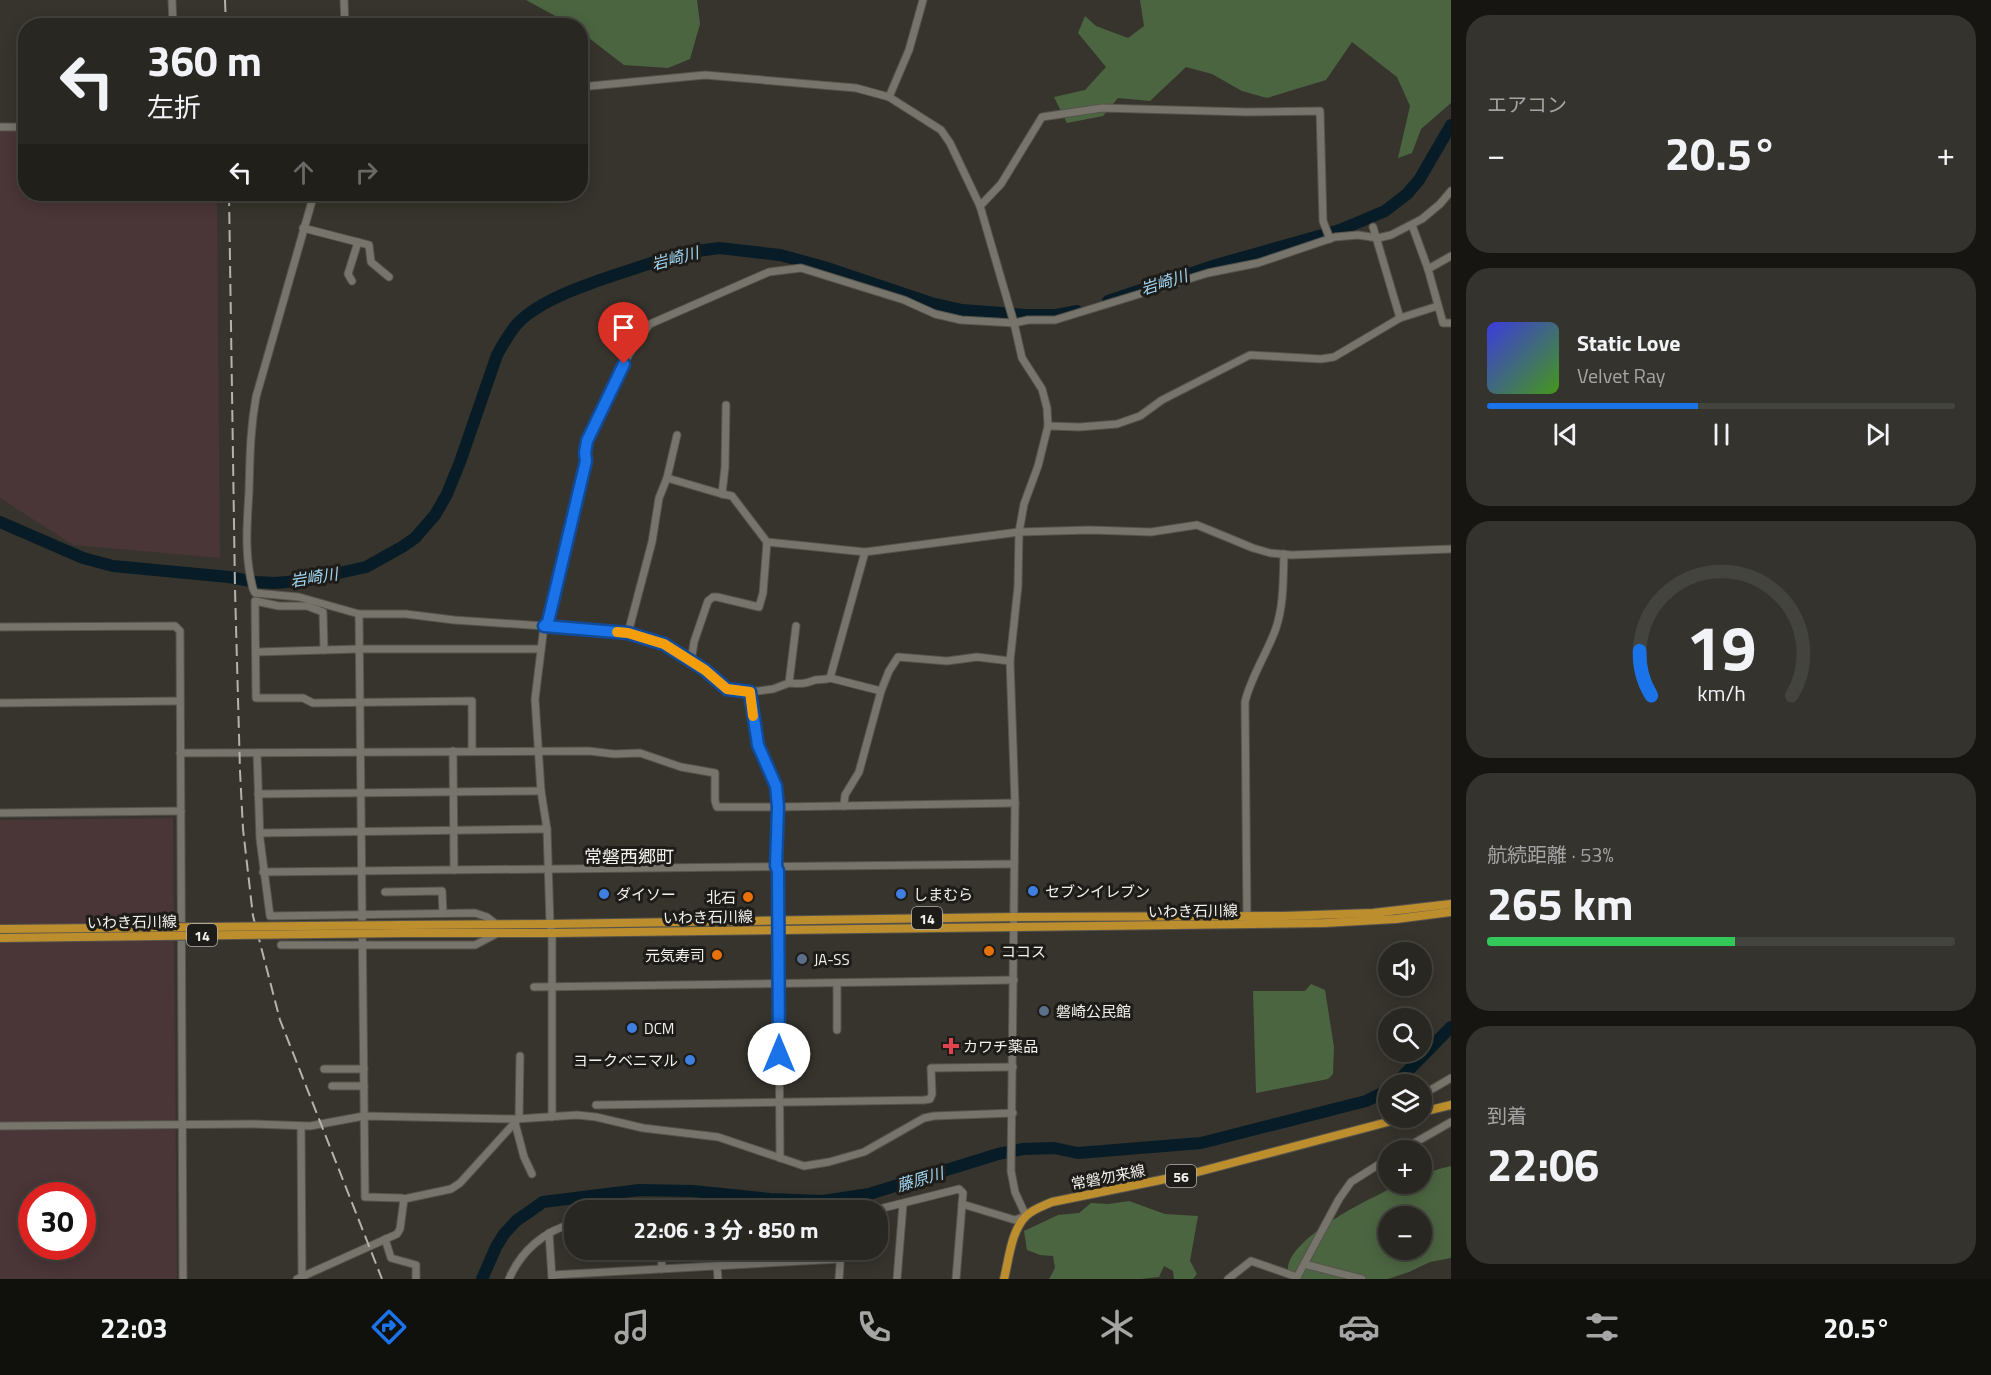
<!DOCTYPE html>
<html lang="ja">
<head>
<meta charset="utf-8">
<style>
	:root { --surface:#282721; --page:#34332e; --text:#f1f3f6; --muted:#a5a5a5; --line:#44443f; --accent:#1a73e8 }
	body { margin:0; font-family:"Titillium Web","Noto Sans JP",sans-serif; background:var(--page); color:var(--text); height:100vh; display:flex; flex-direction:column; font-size:22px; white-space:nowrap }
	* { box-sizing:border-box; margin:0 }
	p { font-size:20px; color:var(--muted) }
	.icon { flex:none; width:33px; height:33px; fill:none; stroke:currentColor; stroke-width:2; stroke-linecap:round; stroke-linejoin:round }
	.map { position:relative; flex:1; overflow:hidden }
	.drawer { display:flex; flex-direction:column; gap:15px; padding:15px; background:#161512; width:540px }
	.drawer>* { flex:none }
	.hud { position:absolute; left:18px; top:18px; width:570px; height:183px; border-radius:24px; box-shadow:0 3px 15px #0003,0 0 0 2px var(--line); background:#282721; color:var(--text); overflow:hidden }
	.controls { position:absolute; left:1378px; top:942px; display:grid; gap:12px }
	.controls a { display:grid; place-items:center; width:54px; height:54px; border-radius:50%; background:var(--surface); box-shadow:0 3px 15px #0003,0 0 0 2px var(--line); font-size:30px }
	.speed { position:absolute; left:18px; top:1182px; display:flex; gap:12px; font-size:30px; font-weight:700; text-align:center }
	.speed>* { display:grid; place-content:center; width:78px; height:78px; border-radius:50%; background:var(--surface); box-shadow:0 3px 15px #0003,0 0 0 2px var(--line); line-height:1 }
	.speed .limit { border:9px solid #d22; background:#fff; color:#111 }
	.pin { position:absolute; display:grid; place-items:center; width:51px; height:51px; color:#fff; margin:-62px -26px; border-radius:50% 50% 50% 0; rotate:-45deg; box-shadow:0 0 6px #0007 }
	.pin .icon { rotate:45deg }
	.me { position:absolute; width:66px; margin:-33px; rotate:0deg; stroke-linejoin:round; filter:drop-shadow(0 0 4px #0008) }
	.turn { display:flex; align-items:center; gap:21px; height:126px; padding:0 30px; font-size:27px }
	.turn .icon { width:78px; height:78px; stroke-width:2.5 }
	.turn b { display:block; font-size:42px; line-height:51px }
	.lanes { display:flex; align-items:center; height:57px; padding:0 30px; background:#0003; justify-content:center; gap:30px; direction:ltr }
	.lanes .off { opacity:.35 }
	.big { font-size:45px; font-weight:700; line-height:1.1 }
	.drawer .widget { flex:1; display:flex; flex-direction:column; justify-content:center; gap:9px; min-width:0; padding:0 21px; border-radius:24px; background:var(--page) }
	.drawer .dial { align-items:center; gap:0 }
	.dial svg { height:156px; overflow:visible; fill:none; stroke:var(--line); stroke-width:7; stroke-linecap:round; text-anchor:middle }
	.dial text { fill:var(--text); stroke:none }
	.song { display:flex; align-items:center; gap:18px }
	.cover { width:72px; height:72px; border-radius:9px; background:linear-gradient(135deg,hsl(240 70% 55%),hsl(100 70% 35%)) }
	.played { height:6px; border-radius:3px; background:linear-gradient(90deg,var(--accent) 45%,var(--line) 45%) }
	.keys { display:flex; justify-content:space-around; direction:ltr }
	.heat { display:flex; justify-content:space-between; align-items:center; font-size:33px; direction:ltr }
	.charge { height:9px; border-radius:4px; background:linear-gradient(90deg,#34c759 53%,var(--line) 0) }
	.trip { position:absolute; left:564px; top:1200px; width:324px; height:60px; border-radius:24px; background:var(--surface); box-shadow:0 3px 15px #0003,0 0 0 2px var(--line); font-weight:700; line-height:60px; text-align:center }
	.dock { display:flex; height:96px; justify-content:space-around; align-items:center; background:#10100d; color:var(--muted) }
	.dock .icon { width:42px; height:42px }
	.dock .selected { color:var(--accent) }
	.dock b { font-size:27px; color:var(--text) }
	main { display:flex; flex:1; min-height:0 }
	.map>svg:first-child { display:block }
	.industrial { fill:#4a3537; fill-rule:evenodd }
	.green { fill:#4c6541; fill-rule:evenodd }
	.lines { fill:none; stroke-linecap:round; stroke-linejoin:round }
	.river { stroke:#071c26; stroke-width:12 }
	.minor-casing { stroke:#55534c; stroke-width:9 }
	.major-casing { stroke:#55534c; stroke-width:10 }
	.minor { stroke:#76746b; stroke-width:7 }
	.major { stroke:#bc8e2d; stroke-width:8 }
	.rail { stroke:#b4b2ac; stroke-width:2; stroke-dasharray:12 6; stroke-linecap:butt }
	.major-bridge-casing { stroke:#55534c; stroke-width:10; stroke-linecap:butt }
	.major-bridge { stroke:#bc8e2d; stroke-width:8 }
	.route-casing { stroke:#114b97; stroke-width:15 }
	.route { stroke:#1a73e8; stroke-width:10 }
	.slow { stroke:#f59e0b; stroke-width:10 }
	.shop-dot { fill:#3f7fe0; stroke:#1d1c18; stroke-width:2 }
	.food-dot { fill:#e8710a; stroke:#1d1c18; stroke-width:2 }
	.service-dot { fill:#5c6f8a; stroke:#1d1c18; stroke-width:2 }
	.health-dot { fill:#e0444e; stroke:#1d1c18; stroke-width:2 }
	.labels { text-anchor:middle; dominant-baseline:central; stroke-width:6; stroke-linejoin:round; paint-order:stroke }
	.shield { fill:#1d1c18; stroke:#b3b1ac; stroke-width:1.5 }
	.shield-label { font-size:14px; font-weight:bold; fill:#f3f1ec }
	.poi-label { font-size:15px; fill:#f3f1ec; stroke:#1d1c18; text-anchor:start }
	.street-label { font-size:15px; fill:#f3f1ec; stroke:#1d1c18 }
	.water-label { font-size:16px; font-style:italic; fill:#a1d7f4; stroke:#1d1c18 }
	.quarter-label { font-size:18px; fill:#f3f1ec; stroke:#1d1c18 }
</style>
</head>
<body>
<main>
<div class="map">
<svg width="1451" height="1279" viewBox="0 0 1451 1279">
	<rect width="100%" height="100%" fill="#36342c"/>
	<g class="industrial">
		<polygon points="25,130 26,194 217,194 220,558 73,545 0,498 0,131"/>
		<path d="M173,818L177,1279H0V820ZM32,1196H82V1246H32Z"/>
	</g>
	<g class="green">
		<polygon points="526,0 697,0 700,24 690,59 668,68 624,65 581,32 580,26 572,25"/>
		<polygon points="1140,0 1451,0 1451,103 1421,129 1412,153 1398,158 1410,106 1397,77 1352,42 1326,80 1267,98 1242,91 1212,74 1186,67 1150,101 1118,98 1103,116 1067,123 1054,97 1085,90 1106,67 1078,33 1085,16 1096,26 1128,38 1144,26"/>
		<polygon points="1311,984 1325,990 1334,1047 1333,1074 1328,1079 1256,1093 1253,991 1305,991"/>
		<path d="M1451,1166V1258L1430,1262L1409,1272L1388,1279H1291C1271,1249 1357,1205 1378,1195C1386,1191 1395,1185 1403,1184C1409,1183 1416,1184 1422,1184V1175L1439,1169ZM1389,1216H1422V1250H1389Z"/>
		<polygon points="1129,1201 1165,1214 1198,1216 1190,1261 1197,1274 1193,1279 1174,1279 1173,1271 1164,1266 1159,1277 1141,1279 1049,1279 1055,1268 1053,1256 1040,1255 1027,1250 1024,1231 1058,1215 1079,1213 1091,1203 1108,1204"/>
	</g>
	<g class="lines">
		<g class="river">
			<polyline points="1108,301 1216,265 1340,230 1385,211 1407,194 1419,180 1451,125"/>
			<path d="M0,522L83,558L113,566L229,577L256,582L275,583L308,580L366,567L402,547L415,538L435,515L447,494L460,462L497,355C503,344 509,333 517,324C548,290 634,271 677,254L719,248L780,255L824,267L931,303L962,310L1026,315H1056L1077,311"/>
			<polyline points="1395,1084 1451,1027"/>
			<polyline points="482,1279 496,1247 504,1234 516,1221 543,1202 639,1190 693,1191 770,1199 823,1201 869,1194 998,1154 1023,1149 1054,1148 1078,1153 1201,1143 1366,1101 1389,1090"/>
		</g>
		<defs>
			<g id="minor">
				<polyline points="172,0 173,26"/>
				<polyline points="344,0 345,26"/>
				<polyline points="580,87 705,75 856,88 889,97 941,130 950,143 980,206 1014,323 1022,358 1042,389 1047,408 1048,426 1038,466 1024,504 1019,532 1018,586 1010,661 1015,803 1011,1171 1015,1192 1026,1216 1015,1220 962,1204"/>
				<polyline points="889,97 909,50 923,0"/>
				<polyline points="0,127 26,127"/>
				<path d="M314,194L256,397C250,431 250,457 249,491C247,526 244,554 253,589L255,593L299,597L359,614H406L454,620L544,626L535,699L541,791L547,829L550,924L552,933V1117"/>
				<polyline points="980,206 1001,184 1042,117 1102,108 1246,112 1320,111 1323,221 1330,239"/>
				<polyline points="1412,225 1428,269 1443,323 1451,323"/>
				<polyline points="1373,227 1400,318"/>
				<polyline points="303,228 369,245 371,262 389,277"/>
				<polyline points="1428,269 1451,256"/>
				<polyline points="352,281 348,274 358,242"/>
				<polyline points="1048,426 1080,427 1117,424 1140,416 1162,400 1250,355 1321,359 1334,357 1400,318 1438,306"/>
				<polyline points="667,478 722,494 725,467 726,405"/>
				<polyline points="722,494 732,496 767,542 865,552 1019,532 1090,530 1151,532 1197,525 1253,548 1270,553 1292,555 1451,549"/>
				<polyline points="359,614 365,1197 402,1198 404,1199 451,1189 460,1183 519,1118 520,1056"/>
				<path d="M796,626L789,683L773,689L750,692L727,689L705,670L664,644L628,633L544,626L548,622L586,461L585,453L587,441C606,402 622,358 650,324L769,272L801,268L904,300L935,314L961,320L1014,323L1028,320H1055L1208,273L1258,263L1335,237L1358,235L1378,238L1391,235L1422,219L1440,204L1451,191"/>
				<polyline points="0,627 175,626 180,631 183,1279"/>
				<polyline points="628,633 652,542 659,498 667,478 677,435"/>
				<polyline points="324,650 323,612 307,606 279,606 255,601 256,698 303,698 313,703 472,701 472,750"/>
				<polyline points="256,652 359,649 541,649"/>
				<polyline points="691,662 694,642 708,601 713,597 717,597 759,607 763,593 767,542"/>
				<polyline points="830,678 865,552"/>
				<path d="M789,683C802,684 804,684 815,680C820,679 825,680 830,678L881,691L859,772L845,795L844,806"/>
				<polyline points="881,691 889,671 898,657 947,661 977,657 1010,661"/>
				<polyline points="750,692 758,745 776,786 778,807 1015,803"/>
				<polyline points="0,703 179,701"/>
				<polyline points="453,751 454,870"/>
				<polyline points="180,753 589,751 614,754 640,753 681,767 715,773 715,801 717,807 778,807 776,866 778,871 780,1158"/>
				<polyline points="257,753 260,839 270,916 475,913 487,917 496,924"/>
				<polyline points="258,794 541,791"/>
				<polyline points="0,813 181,811"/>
				<polyline points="260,833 547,829"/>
				<polyline points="263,872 1014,864"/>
				<polyline points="385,892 442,891 443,913"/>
				<path d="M1247,919L1245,702C1251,676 1267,654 1276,628C1284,604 1283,579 1284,554"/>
				<polyline points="281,945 475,945 498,933"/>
				<polyline points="837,983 837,1030"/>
				<polyline points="534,987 1014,980"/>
				<polyline points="324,1069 364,1069"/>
				<polyline points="332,1086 364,1086"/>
				<polyline points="1422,1095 1451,1078"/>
				<polyline points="596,1105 924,1100 930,1099 932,1094 931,1068 1013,1067"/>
				<polyline points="515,1123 524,1157 532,1174"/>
				<polyline points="0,1126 254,1124 310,1126 364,1116 516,1119 577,1115 596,1117 643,1128 718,1137 804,1166 829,1162 864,1152 924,1118 934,1116 1013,1113"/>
				<polyline points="301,1126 302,1276"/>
				<polyline points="1402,1150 1451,1122"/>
				<polyline points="875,1210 959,1189 963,1193 956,1279"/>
				<polyline points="549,1233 552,1278"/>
				<polyline points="385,1239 391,1258 416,1265 416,1279"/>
				<polyline points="661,1250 662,1269"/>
				<polyline points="1304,1264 1362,1279"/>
				<polyline points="717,1266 718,1279"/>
				<polyline points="552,1275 840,1259"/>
				<polyline points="297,1279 397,1234 400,1229 404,1199"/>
				<path d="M509,1279C521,1251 544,1231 574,1223"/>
				<polyline points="839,1279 841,1250"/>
				<polyline points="897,1279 903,1204"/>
				<polyline points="1228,1279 1251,1261 1297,1277"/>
				<polyline points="1296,1279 1339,1199 1351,1182 1389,1158"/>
			</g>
			<g id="major">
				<polyline points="403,925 550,924 1014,917 1284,916 1373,913 1451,904"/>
				<polyline points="404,933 552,933 1324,923 1396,919 1451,912"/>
				<polyline points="1422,1112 1451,1105"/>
				<path d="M1004,1279C1009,1259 1011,1231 1026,1216C1033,1209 1043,1206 1052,1202L1190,1174L1403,1118"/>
			</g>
		</defs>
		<use href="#minor" class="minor-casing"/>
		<use href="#major" class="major-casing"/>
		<use href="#minor" class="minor"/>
		<use href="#major" class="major"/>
		<g class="rail">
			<polyline points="225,0 226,26"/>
			<polyline points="229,194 235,589 240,771 243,829 253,916 280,1020 382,1279"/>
		</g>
		<defs>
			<g id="major-bridge">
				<polyline points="0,929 403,925"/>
				<polyline points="0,938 404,933"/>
			</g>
		</defs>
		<use href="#major-bridge" class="major-bridge-casing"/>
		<use href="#major-bridge" class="major-bridge"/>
	</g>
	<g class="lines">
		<defs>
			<polyline id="route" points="624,364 587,441 585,453 586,461 548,622 544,626 628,633 664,644 705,670 727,689 750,692 758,745 776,786 778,807 776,866 778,871 779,1054"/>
		</defs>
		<use href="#route" class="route-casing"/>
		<use href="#route" class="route"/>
		<polyline class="slow" points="617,632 628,633 664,644 705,670 727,689 750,692 753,716"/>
	</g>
	<g class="shop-dot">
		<circle cx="1033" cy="891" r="6"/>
		<circle cx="604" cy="894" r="6"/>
		<circle cx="901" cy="894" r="6"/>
		<circle cx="632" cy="1028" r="6"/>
		<circle cx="690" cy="1060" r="6"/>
	</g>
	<g class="food-dot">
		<circle cx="748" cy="897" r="6"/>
		<circle cx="989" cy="951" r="6"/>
		<circle cx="717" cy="955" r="6"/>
	</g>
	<g class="service-dot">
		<circle cx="802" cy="959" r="6"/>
		<circle cx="1044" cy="1011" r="6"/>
	</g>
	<path class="health-dot" d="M948 1037h6v6h6v6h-6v6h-6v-6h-6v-6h6z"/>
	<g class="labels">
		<g class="shield">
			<rect x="912" y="907" width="30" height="22" rx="4.5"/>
			<rect x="187" y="924" width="30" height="22" rx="4.5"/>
			<rect x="1166" y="1165" width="30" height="22" rx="4.5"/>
		</g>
		<g class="shield-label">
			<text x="927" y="918">14</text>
			<text x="202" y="935">14</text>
			<text x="1181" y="1176">56</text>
		</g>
		<g class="poi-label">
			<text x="1045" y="891">セブンイレブン</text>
			<text x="616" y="894">ダイソー</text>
			<text x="913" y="894">しまむら</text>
			<text x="736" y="897" text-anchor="end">北石</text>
			<text x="1001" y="951">ココス</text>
			<text x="705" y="955" text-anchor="end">元気寿司</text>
			<text x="814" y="959">JA-SS</text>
			<text x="1056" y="1011">磐崎公民館</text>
			<text x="644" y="1028">DCM</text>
			<text x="963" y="1046">カワチ薬品</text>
			<text x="678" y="1060" text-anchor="end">ヨークベニマル</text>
		</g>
		<g class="street-label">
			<text transform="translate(1193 911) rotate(-1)">いわき石川線</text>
			<text transform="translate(708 917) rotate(-1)">いわき石川線</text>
			<text transform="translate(132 922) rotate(-1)">いわき石川線</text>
			<text transform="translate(1108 1177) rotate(-11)">常磐勿来線</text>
		</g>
		<g class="water-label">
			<text transform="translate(675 258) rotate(-15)">岩崎川</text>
			<text transform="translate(1164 282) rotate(-18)">岩崎川</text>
			<text transform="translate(314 577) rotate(-9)">岩崎川</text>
			<text transform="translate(920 1179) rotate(-16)">藤原川</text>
		</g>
		<g class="quarter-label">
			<text x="629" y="856">常磐西郷町</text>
		</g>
	</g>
</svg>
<div class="controls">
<a><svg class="icon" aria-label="sound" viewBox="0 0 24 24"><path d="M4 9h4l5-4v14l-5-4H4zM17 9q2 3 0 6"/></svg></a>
<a><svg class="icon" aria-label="search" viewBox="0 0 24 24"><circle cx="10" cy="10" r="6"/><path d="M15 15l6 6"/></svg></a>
<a><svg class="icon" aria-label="layers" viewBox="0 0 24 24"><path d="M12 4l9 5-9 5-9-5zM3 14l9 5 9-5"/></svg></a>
<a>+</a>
<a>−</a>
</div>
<div class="speed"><div class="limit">30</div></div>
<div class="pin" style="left:624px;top:364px;background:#d93025"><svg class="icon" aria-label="arrive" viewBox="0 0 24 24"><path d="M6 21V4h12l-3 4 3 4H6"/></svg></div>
<svg class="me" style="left:779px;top:1054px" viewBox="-20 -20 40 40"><circle r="19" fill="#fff"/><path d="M0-13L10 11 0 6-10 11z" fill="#1a73e8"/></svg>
<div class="trip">22:06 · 3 分 · 850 m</div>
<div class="hud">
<div class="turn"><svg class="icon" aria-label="left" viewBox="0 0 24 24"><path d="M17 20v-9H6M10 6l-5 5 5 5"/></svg><div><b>360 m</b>左折</div></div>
<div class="lanes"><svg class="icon" aria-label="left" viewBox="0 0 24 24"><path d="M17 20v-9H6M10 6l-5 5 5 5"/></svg><svg class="icon off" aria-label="ahead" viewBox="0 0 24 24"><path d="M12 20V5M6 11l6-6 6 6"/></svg><svg class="icon off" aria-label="right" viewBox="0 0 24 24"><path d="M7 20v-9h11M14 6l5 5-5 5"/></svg></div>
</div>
</div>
<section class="drawer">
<div class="widget"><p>エアコン</p>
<div class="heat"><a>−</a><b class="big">20.5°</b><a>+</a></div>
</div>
<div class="widget">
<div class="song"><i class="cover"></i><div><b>Static Love</b><p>Velvet Ray</p></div></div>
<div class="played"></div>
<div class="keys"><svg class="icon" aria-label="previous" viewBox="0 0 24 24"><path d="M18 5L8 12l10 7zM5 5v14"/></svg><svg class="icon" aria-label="pause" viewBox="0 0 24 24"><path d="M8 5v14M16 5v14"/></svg><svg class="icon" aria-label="next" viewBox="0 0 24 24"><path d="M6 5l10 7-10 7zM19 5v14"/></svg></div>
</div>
<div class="widget dial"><svg viewBox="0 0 100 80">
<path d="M14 69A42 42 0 1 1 86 69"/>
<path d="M14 69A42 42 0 0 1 8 46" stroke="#1a73e8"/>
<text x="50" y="56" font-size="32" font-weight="700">19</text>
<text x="50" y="72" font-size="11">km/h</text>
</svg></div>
<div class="widget"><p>航続距離 · 53%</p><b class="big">265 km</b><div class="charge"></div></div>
<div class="widget"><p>到着</p><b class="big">22:06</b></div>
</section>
</main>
<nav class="dock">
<b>22:03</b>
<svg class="icon selected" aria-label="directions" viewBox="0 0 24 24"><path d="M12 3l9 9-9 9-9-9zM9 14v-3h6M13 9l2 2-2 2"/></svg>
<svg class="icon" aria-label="music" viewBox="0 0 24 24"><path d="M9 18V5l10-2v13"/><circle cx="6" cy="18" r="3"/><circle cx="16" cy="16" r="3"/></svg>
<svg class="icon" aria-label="phone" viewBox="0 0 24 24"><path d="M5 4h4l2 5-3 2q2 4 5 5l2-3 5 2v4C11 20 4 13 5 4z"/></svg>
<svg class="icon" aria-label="climate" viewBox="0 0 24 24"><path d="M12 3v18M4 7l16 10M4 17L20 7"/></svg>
<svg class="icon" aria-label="car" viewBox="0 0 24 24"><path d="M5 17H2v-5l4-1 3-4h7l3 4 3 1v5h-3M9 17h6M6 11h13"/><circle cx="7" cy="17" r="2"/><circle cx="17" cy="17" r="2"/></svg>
<svg class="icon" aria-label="filters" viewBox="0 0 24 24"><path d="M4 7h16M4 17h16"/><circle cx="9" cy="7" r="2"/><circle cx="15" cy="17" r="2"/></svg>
<b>20.5°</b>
</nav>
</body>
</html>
